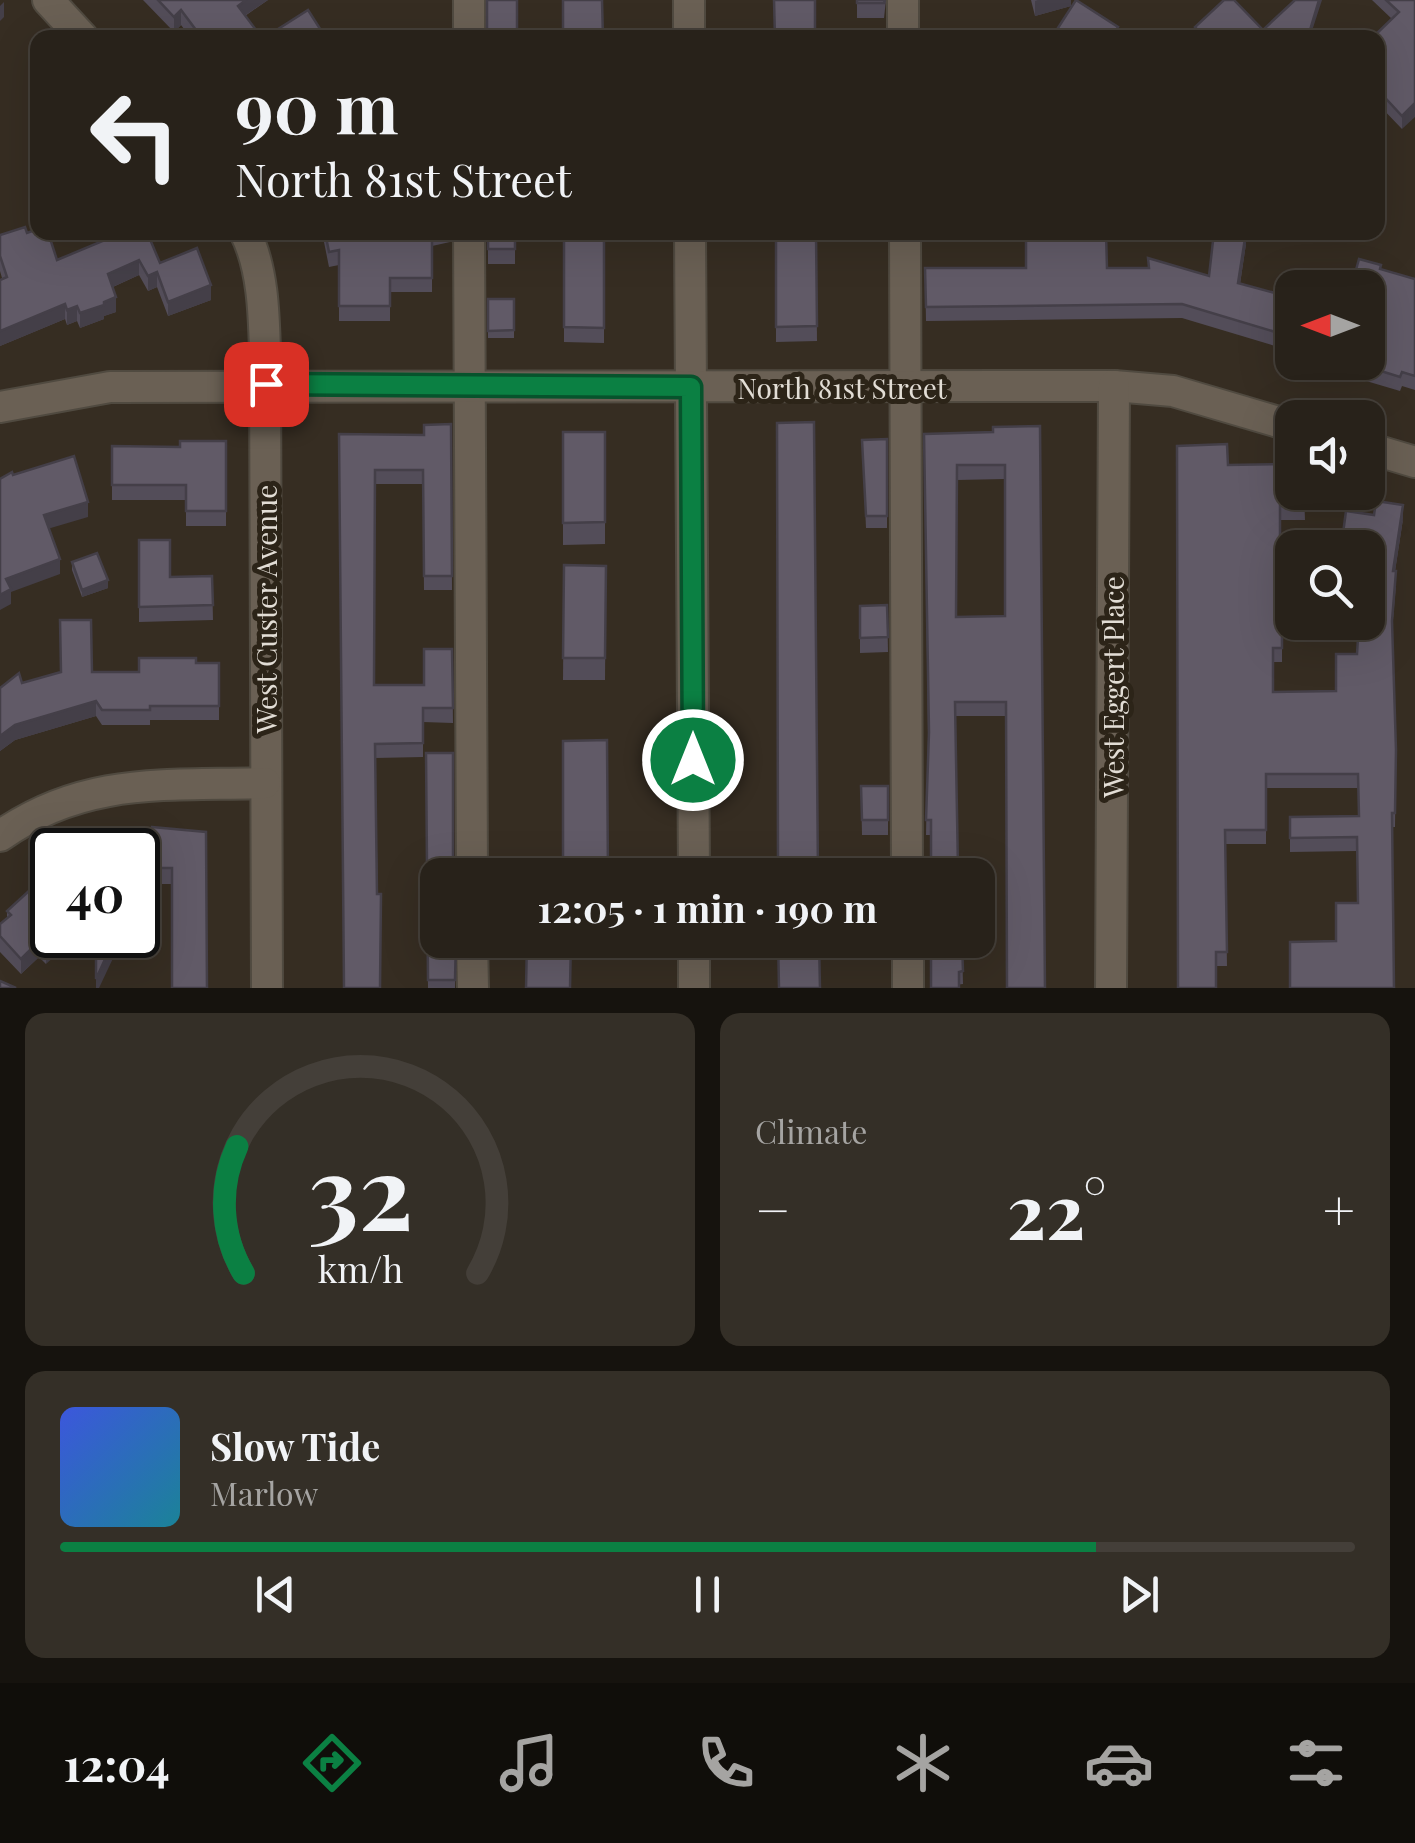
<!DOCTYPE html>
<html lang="en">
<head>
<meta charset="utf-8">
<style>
	:root { --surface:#28221a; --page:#342f27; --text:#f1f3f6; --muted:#a5a4a2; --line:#443f39; --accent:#0b8043 }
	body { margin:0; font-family:"Playfair Display",serif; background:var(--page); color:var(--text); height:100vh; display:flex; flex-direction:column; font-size:38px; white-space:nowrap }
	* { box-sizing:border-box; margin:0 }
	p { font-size:32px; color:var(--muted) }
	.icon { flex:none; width:55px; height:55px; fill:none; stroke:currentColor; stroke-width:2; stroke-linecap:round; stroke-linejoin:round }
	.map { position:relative; height:988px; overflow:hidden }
	.drawer { display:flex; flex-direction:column; gap:25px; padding:25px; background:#16130e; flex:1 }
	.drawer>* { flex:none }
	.top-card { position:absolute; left:30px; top:30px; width:1355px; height:210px; border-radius:20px; box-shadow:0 10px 40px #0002,0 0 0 2px var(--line); background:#28221a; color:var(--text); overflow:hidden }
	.needle { width:65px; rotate:270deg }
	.tools { position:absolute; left:1275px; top:270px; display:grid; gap:20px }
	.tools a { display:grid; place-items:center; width:110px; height:110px; border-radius:20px; background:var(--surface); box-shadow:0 10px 40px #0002,0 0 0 2px var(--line); font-size:50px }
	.speed { position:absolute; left:30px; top:828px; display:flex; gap:20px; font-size:50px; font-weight:700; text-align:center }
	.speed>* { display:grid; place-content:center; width:130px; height:130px; border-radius:50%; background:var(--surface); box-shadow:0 10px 40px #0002,0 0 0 2px var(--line); line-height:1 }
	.speed .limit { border:5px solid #111; border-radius:15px; background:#fff; color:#111 }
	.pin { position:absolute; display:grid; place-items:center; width:85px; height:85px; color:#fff; margin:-42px; border-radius:20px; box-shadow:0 5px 15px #0006 }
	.me { position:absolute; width:110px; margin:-55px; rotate:0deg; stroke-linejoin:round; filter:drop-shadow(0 0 8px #0008) }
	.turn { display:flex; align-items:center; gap:35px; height:210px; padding:0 40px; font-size:45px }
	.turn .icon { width:130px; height:130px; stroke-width:2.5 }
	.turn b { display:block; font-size:70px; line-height:85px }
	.big { font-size:75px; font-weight:700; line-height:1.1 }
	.drawer .tile { flex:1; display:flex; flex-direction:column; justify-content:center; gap:15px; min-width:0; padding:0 35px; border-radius:20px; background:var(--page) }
	.drawer .dial { align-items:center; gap:0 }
	.dial svg { height:260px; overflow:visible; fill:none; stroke:var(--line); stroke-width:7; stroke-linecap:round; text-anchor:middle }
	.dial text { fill:var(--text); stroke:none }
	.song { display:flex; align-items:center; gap:30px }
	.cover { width:120px; height:120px; border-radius:15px; background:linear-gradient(135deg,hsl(230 70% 55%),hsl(190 70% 35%)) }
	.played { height:10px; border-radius:5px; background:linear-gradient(90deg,var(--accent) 80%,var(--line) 80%) }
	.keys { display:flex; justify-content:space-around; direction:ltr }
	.heat { display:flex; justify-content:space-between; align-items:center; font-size:55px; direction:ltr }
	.drawer .tiles { flex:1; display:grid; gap:25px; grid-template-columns:1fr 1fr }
	.tile:last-child { grid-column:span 2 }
	.trip { position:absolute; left:420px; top:858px; width:575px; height:100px; border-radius:20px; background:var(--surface); box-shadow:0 10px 40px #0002,0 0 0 2px var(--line); font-weight:700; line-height:100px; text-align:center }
	.tab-bar { display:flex; height:160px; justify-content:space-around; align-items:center; background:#100e0a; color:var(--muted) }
	.tab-bar .icon { width:70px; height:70px }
	.tab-bar .current { color:var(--accent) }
	.tab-bar b { font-size:45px; color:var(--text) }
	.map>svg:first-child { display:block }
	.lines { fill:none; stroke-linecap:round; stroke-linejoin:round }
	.minor-casing { stroke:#504a40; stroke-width:34 }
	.minor { stroke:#6a6054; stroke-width:30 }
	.wall { fill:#534d59; fill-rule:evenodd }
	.shaded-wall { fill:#443f48 }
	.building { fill:#615a67; stroke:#443f48; stroke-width:2.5; fill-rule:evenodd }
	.route-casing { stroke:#07532c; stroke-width:25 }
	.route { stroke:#0b8043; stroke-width:18 }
	.labels { text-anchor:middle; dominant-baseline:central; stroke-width:10; stroke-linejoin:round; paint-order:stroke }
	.street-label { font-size:28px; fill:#e2ddd5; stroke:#2c2418 }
</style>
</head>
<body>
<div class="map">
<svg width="1415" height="988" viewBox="0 0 1415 988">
	<rect width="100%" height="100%" fill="#362d22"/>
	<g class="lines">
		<defs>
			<g id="minor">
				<polyline points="48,0 83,38"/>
				<polyline points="469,0 469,38"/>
				<polyline points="689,0 689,38"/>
				<polyline points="903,0 903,38"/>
				<path d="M245,232C263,268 264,314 265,353L267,988"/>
				<polyline points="469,232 472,875"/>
				<polyline points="690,232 694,875"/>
				<polyline points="905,232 907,875"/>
				<polyline points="0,407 110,387 1114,386 1173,391 1292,426"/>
				<polyline points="1368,448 1415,462"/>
				<path d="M0,836C85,776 167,786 265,783"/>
				<polyline points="472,940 473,988"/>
				<polyline points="694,940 694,988"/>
				<polyline points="908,940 908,988"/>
				<polyline points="1111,988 1114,386"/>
			</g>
		</defs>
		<use href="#minor" class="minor-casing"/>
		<use href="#minor" class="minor"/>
	</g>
	<g class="wall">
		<polygon points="143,0 268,0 245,16 262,38 191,38 181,25 174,32"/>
		<polygon points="857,0 886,0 884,18 857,18"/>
		<polygon points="1031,0 1071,0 1071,6 1035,16"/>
		<polygon points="1372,0 1415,0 1402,129 1378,104 1378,38 1392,19"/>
		<polygon points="1195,27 1262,38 1195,38"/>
		<polygon points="118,232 147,232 160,263 211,300 168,316 157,287 148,291 139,275 113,287 116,312 104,316 104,319 80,328 77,321 67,325 65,319 0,346 0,280 2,278 0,271 0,235 27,233 57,260 119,235"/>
		<polygon points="322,232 450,232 450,242 432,246 432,292 390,292 390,321 339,321 339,265 329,267"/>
		<rect x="488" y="232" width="27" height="32"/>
		<polygon points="564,232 604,232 604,343 564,342"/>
		<polygon points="776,232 816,232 817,341 776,342"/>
		<polygon points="1246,244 1240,284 1286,296 1292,291 1292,351 1182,318 926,321 925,268 1107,268 1209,276"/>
		<polygon points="1381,270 1415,279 1415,390 1402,386 1400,391 1356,378 1314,362 1368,362"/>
		<rect x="488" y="299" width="26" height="39"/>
		<polygon points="451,424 452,590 424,590 423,484 375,484 374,685 424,685 452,649 453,723 423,722 423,757 375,758 380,988 339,434 424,435"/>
		<path d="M1040,426L1006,716H955L958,875H931V835H926L928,736L924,434L993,432ZM1005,479V616L956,617L957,480Z"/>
		<polygon points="563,432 605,432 605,544 563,545"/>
		<polygon points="887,439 887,528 866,528 862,440"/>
		<polygon points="226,441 226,526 186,526 186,500 112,500 112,446 180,447"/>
		<polygon points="1228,465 1280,473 1304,492 1305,520 1280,520 1280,549 1292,549 1292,595 1282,595 1282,662 1273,662 1273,692 1336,691 1357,654 1403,519 1395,571 1396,585 1392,631 1396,750 1395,827 1392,827 1394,988 1336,941 1358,903 1357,851 1290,852 1290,817 1359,816 1358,788 1266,788 1266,844 1225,844 1227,966 1216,966 1178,988"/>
		<polygon points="139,540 170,577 212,576 213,620 139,622"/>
		<polygon points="72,562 108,588 82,597 72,570"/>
		<polygon points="564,565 606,566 605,680 563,680"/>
		<polygon points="887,605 888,652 860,653 860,606"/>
		<polygon points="196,663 219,663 219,720 150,720 150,725 102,725 96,716 15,740 0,751 0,688 92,672 139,672"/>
		<polygon points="426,753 453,864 456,940 455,988 428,988"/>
		<polygon points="861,786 888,786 888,835 862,835"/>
		<polygon points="206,832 172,884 138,884 138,850 152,842"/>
		<polygon points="52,878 46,964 39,957 21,974 0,952 0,924 7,918 7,911 36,894"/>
		<polygon points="962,943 963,984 931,988"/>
	</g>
	<g class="shaded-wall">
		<polygon points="246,0 268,0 238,20 238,6"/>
		<polygon points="1038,0 1071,0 1071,6 1035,16 1035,1"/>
		<polygon points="1319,0 1322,0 1310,37 1302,38"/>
		<polygon points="4,2 4,17 0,21 0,6"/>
		<polygon points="181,10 181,25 174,32 174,17"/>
		<polygon points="1415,103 1415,117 1402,129 1402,116"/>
		<polygon points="1246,232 1246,244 1238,297 1238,283"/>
		<polygon points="139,260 139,275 108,289 108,274"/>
		<polygon points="157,272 157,287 148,291 148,276"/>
		<polygon points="211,285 211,300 168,316 168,302"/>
		<polygon points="116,297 116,312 104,316 104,319 80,328 80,313"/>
		<polygon points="65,304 65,319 0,346 0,331"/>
		<polygon points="77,306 77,321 67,325 67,310"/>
		<polygon points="88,502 88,517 44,530 44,515"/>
		<polygon points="1403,505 1403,519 1393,585 1393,571"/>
		<polygon points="60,559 60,574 11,592 11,604 0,610 0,595 6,579"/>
		<polygon points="108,580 108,588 82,597 82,590"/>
		<polygon points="96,701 96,716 15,740 0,751 0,736 15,725"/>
		<polygon points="61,935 78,935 46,964 46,948"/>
		<polygon points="116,935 124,935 99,988 96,988 96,979"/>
		<polygon points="39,941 39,957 21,974 21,959"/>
	</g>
	<g class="building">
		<polygon points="158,0 246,0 238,6 262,38 202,38 181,10 174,17"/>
		<rect x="487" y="0" width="30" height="38"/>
		<polygon points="563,0 602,0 603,38 563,38"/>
		<polygon points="774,0 815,0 815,38 775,38"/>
		<polygon points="857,0 885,0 884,3 857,3"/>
		<polygon points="1076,0 1118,27 1111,38 1066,38 1056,31"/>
		<polygon points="1224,0 1234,0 1262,29 1254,38 1205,38 1195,27"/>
		<polygon points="1295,0 1319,0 1310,30 1302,38 1273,38 1265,28"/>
		<polygon points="1386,0 1415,0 1415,103 1402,116 1378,90 1378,38 1372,38 1399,12"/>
		<polygon points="308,10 324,35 319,38 264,38"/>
		<polygon points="1176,33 1176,38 1129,38 1129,36"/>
		<polygon points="25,227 27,233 38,229 38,232 48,232 57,260 124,232 147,232 160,263 197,248 211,285 168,302 157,272 148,276 139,260 108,274 116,297 104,302 104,305 80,313 77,306 67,310 65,304 0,331 0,280 7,277 0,256 0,235"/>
		<polygon points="325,232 432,232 432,278 390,278 390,306 339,306 339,250 329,252"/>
		<rect x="488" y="232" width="27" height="17"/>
		<polygon points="564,232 604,232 604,328 564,327"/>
		<polygon points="776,232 816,232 817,326 776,327"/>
		<polygon points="1026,232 1106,232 1107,268 1149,268 1148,258 1209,276 1214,232 1246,232 1238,283 1286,296 1288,289 1292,291 1292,337 1182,304 926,307 925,268 1026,268"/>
		<polygon points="1359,259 1381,265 1380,269 1415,279 1415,376 1402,372 1400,377 1352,362 1368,362 1368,288 1351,288"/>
		<polygon points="488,299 514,299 514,330 488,331"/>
		<polygon points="814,422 818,875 778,875 777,423"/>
		<polygon points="451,424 452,576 424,576 423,470 375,470 374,685 424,685 424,649 452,649 453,708 423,708 423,743 375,744 377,894 381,894 380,988 344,988 339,434 424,435 424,425"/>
		<path d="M1040,426L1045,988H1007L1006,702H955L958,869H931V820H926L929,732L924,434L993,432V427ZM957,465H1005V616L956,617Z"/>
		<polygon points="563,432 605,432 605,522 563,523"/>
		<polygon points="887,439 887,516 866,516 862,440"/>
		<polygon points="180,441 226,441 226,511 186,511 186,485 112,485 112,446 180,447"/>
		<polygon points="1227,444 1228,465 1280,464 1280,473 1292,473 1292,492 1304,492 1305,506 1280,506 1280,549 1292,549 1292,581 1282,581 1282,648 1273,648 1273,692 1336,691 1336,654 1357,654 1359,622 1368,622 1368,548 1341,548 1346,511 1374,515 1376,501 1403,505 1393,571 1396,571 1392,621 1396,750 1395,813 1392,813 1394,988 1290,988 1290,942 1336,941 1336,903 1358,903 1357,837 1290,838 1290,817 1359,816 1358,774 1266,774 1266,830 1225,830 1227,952 1216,952 1216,988 1178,988 1177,446"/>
		<polygon points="74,456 88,502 44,515 60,559 6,579 11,589 0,595 0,479 12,472 13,475"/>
		<polygon points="139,540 170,540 170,577 212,576 213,605 139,607"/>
		<polygon points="97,553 108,580 82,590 72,562"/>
		<polygon points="564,565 606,566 605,658 563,658"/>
		<polygon points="887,605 888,637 860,638 860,606"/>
		<polygon points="60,620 91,620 92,672 139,672 139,658 196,658 196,663 219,663 219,706 150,706 150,710 102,710 96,701 15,725 0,736 0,688 19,673 22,683 61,672"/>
		<polygon points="607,740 608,875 563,875 563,741"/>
		<polygon points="426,753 453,753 453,864 456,875 438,875 438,940 456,940 455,980 428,980"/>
		<polygon points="861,786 888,786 888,820 862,820"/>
		<polygon points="152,827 206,832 207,988 172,988 172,868 138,868 138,850 89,850 89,842 152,842"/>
		<polygon points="52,878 52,935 61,935 46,948 39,941 21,959 0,936 0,924 11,915 7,911 31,889 36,894"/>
		<polygon points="96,935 116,935 96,979"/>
		<polygon points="527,940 571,940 570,988 526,988"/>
		<polygon points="778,940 819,940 820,988 779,988"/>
		<polygon points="931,943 962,943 963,971 959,972 959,988 931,988"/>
		<polygon points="0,981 16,988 0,988"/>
	</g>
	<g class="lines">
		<defs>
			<polyline id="route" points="266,384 691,387 693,760"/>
		</defs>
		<use href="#route" class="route-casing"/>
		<use href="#route" class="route"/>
	</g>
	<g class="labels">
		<g class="street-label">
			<text x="842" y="387">North 81st Street</text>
			<text transform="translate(265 609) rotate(-90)">West Custer Avenue</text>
			<text transform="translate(1112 687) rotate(-90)">West Eggert Place</text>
		</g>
	</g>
</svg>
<div class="tools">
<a><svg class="needle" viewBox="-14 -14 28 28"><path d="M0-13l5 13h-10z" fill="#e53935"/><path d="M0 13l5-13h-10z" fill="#a5a4a2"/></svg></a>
<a><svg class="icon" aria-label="sound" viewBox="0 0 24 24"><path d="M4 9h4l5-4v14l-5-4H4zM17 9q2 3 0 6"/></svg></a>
<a><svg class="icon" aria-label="search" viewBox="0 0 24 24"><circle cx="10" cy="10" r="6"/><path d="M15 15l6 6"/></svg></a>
</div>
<div class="speed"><div class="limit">40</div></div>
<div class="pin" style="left:266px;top:384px;background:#d93025"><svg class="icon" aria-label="arrive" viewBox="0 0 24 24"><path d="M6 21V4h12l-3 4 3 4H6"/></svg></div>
<svg class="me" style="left:693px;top:760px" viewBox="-20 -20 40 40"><circle r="17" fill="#0b8043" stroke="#fff" stroke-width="3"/><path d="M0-11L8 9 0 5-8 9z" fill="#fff"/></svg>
<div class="trip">12:05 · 1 min · 190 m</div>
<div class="top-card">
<div class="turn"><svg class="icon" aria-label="left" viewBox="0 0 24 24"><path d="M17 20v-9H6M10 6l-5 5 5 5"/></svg><div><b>90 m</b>North 81st Street</div></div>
</div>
</div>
<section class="drawer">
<div class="tiles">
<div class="tile dial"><svg viewBox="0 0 100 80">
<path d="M14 69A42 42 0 1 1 86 69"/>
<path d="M14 69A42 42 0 0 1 12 30" stroke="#0b8043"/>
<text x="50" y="56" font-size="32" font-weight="700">32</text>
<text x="50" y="72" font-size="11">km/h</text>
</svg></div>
<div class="tile"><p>Climate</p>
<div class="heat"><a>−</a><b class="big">22°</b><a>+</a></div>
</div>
<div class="tile">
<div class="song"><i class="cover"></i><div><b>Slow Tide</b><p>Marlow</p></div></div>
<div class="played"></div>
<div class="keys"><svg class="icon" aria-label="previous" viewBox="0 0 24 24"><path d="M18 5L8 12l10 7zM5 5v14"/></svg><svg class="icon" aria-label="pause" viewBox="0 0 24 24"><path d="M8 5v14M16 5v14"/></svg><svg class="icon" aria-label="next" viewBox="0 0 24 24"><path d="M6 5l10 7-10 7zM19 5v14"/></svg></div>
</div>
</div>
</section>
<nav class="tab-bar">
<b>12:04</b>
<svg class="icon current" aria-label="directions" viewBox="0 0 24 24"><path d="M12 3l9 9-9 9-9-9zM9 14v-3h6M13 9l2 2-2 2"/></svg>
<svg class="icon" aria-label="music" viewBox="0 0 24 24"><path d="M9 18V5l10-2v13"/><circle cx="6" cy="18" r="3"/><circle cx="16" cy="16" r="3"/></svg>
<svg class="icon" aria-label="phone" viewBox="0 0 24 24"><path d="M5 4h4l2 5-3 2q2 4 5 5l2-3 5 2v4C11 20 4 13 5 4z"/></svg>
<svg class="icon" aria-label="climate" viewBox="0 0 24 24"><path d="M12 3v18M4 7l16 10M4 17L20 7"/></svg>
<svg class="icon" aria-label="car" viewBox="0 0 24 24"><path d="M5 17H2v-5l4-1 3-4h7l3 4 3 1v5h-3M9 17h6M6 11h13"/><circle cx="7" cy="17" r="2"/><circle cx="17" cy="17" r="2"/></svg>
<svg class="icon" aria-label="filters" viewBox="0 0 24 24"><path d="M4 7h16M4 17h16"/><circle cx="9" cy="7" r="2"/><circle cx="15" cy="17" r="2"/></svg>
</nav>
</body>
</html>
